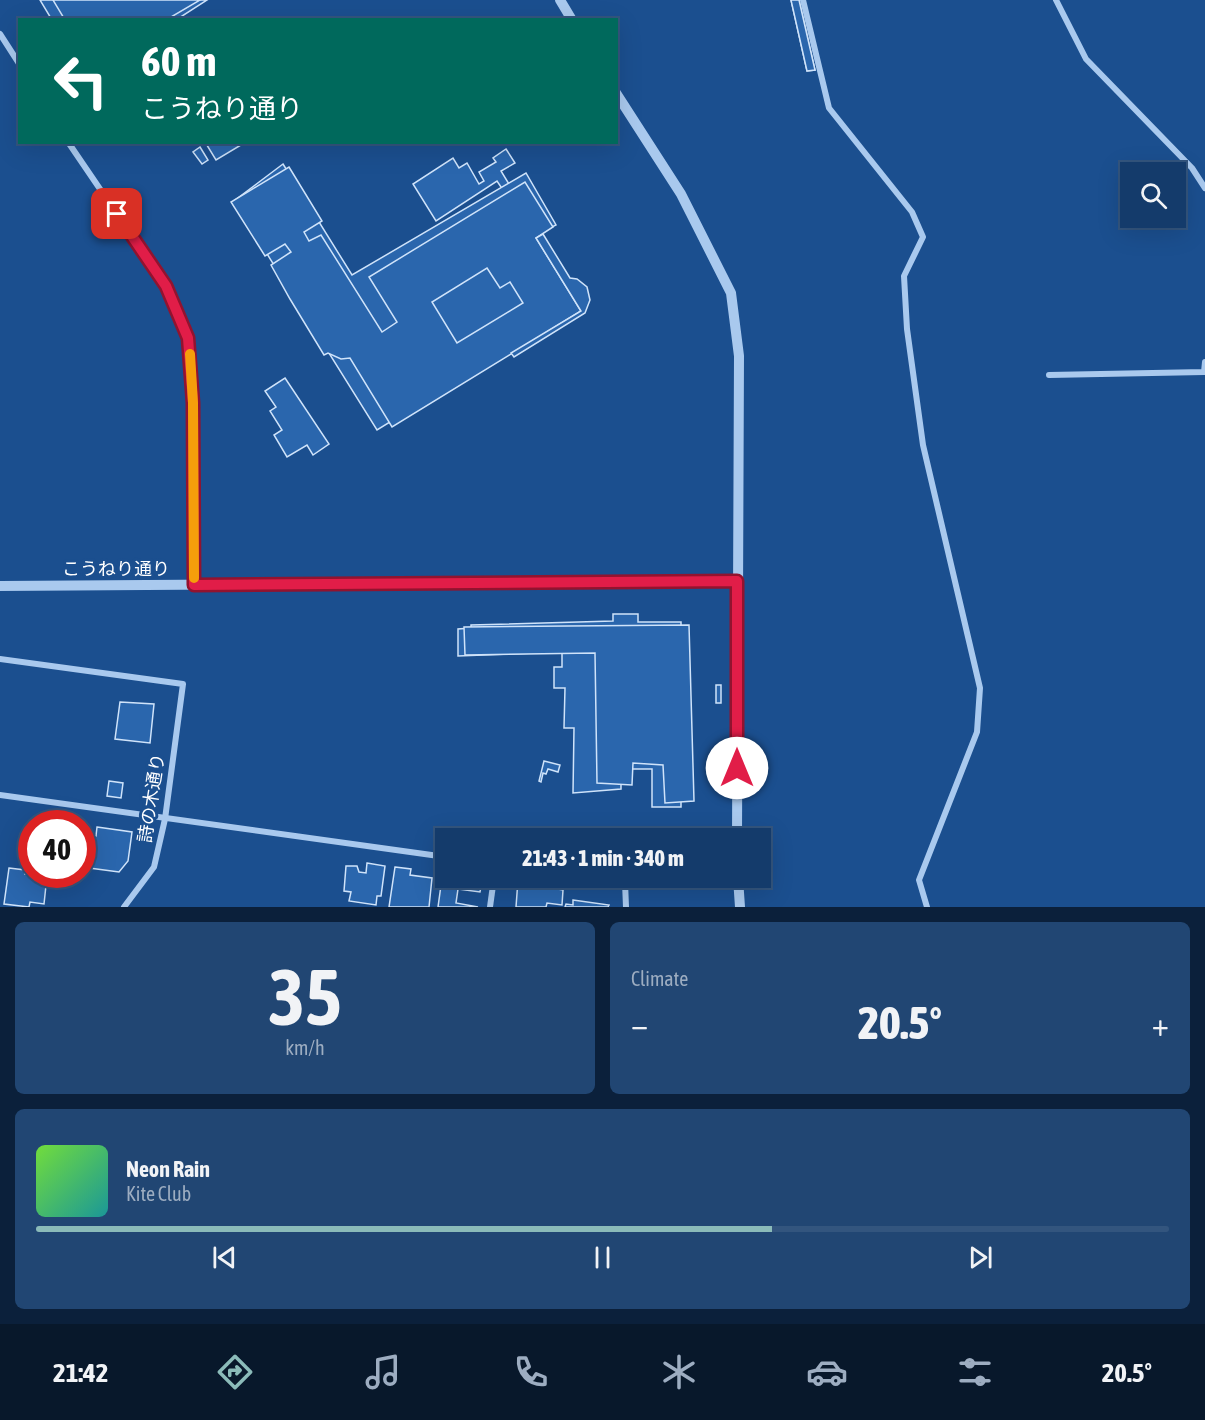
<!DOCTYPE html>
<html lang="en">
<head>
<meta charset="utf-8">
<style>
	:root { --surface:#143b6b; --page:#214673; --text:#f1f3f6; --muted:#9dadc1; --line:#33557e; --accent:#8bbbb9 }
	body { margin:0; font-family:"Asap Condensed","Noto Sans JP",sans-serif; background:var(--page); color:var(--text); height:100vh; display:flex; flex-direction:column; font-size:22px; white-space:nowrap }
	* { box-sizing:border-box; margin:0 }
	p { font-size:20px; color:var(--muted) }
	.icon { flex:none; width:33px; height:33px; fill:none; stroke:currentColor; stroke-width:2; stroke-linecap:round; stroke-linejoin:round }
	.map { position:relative; height:907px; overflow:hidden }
	.sheet { display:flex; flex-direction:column; gap:15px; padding:15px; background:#0b203b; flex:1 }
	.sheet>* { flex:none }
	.top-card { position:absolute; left:18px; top:18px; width:600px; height:126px; border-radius:0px; box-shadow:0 6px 24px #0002,0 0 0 2px var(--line); background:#00695c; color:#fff; overflow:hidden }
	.buttons { position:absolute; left:1120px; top:162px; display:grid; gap:12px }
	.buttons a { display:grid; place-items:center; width:66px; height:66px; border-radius:0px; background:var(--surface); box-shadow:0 6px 24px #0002,0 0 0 2px var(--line); font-size:30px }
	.speed { position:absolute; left:18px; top:810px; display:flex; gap:12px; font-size:30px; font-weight:700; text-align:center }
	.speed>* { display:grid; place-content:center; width:78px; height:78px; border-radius:50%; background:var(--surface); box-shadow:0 6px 24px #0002,0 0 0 2px var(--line); line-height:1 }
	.speed .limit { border:9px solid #d22; background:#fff; color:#111 }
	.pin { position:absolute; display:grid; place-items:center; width:51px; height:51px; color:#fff; margin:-26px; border-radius:12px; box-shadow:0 3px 9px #0006 }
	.me { position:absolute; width:66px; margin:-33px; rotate:0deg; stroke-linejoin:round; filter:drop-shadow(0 0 4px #0008) }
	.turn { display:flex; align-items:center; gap:21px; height:126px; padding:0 24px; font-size:27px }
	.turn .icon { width:78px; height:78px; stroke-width:2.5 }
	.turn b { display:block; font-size:42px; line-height:51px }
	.big { font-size:45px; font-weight:800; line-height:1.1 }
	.sheet .tile { flex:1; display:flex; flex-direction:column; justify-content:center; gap:9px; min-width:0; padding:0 21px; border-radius:9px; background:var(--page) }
	.sheet .dial { align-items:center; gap:0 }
	.dial b { font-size:78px; line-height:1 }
	.song { display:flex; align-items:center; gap:18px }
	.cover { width:72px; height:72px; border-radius:9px; background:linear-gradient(135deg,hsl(100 70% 55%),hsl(180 70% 35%)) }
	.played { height:6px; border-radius:3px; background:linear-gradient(90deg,var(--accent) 65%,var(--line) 65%) }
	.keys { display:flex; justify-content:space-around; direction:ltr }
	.heat { display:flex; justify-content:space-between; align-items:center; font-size:33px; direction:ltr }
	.sheet .tiles { flex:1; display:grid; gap:15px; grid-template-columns:1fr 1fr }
	.tile:last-child { grid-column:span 2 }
	.trip { position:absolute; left:435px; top:828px; width:336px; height:60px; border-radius:0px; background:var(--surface); box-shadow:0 6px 24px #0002,0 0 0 2px var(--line); font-weight:800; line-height:60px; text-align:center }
	.menu { display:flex; height:96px; justify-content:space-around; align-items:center; background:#08182b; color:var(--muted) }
	.menu .icon { width:42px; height:42px }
	.menu .active { color:var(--accent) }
	.menu b { font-size:27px; color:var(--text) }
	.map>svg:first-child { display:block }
	.building { fill:#2a66ad; stroke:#cfe3fa; stroke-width:1.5 }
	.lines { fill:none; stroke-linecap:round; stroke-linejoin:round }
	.minor { stroke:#a9c9ee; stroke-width:6 }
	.tertiary { stroke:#a9c9ee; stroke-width:10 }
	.route-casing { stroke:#92132f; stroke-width:15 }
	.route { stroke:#e11d48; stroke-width:10 }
	.slow { stroke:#f59e0b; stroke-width:10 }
	.labels { text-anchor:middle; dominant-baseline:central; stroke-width:6; stroke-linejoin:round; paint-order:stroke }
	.street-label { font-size:18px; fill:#fff; stroke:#1b4f8f }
</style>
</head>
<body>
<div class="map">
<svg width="1205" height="907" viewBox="0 0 1205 907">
	<rect width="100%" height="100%" fill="#1b4f8f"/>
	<g class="building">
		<polygon points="40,0 207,0 176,20 52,20"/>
		<polygon points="53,0 200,0 166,20 65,20"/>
		<polygon points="791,0 799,0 815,70 807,71"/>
		<polygon points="791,0 799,0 815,70 807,71"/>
		<polygon points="205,142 246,142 216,160"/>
		<polygon points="200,147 208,160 202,164 193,152"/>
		<polygon points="506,149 515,163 501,171 512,189 505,193 497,181 436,221 413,184 453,158 459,168 467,163 479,184 484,181 479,172 496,162 493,158"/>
		<polygon points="283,164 352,275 526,173 556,225 540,233 584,303 377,430 234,201"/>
		<polygon points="289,167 322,221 304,232 309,241 321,235 382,332 397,322 369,277 525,182 553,227 536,238 581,311 392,427 350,358 341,359 328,353 324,355 290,299 271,265 291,252 285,244 265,256 231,202"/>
		<polygon points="543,234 570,278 577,279 587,287 590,300 585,313 514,357 511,353 581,311 536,238"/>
		<polygon points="487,268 500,288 510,282 523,303 457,343 432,302"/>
		<polygon points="285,378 329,444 313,455 307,445 287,457 274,435 282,430 270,411 276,407 265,391"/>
		<polygon points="613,614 638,614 638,622 681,622 681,807 652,807 652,769 621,769 621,789 573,793 574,728 564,728 565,688 554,688 554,667 562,667 562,652 458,656 458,629 471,628 471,625 613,621"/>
		<polygon points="689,625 694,801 665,803 663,765 633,763 632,785 597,783 595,653 465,655 464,627"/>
		<rect x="716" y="685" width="5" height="18"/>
		<polygon points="120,702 154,704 150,743 115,739"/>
		<polygon points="544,761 560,765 558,772 548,769 546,774 543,773 541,782 539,781"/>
		<polygon points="109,781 123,783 121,798 107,796"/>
		<polygon points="97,827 132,832 128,861 119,872 82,867 84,834 96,836"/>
		<polygon points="367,863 385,866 381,896 377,896 376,905 349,901 351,892 344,891 346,866 357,866 359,872 366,873"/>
		<polygon points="395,867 411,869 410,875 432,878 429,907 389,907"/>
		<polygon points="9,868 25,870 25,874 47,876 44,904 30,902 29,907 4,904"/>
		<polygon points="443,871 446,872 446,878 478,878 482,882 480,892 458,889 456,903 478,907 438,907"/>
		<polygon points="518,880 547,884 547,887 563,890 562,905 547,903 546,907 516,907"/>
		<polygon points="573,900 609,905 608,907 565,907 566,904 573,905"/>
	</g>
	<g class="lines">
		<g class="minor">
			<polyline points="803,0 829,108 912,212 923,237 904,276 907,329 923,445 980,688 977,732 919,880 927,907"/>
			<polyline points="1056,0 1086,59 1192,168 1205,188"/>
			<polyline points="0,34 20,65"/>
			<polyline points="68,142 166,286 188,338 193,403 194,585"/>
			<polyline points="1049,375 1204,372 1205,362"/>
			<polyline points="0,659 183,684 165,819 154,867 124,907"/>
			<polyline points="0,795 446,857"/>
			<polyline points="593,878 625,882 626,907"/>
			<polyline points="490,907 494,878"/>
		</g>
		<g class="tertiary">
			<polyline points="560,0 572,20"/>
			<polyline points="616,93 681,194 731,293 739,356 737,838"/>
			<polyline points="0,586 737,581"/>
			<polyline points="738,878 740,907"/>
		</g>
	</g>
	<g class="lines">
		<defs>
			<polyline id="route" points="117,214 166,286 188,338 193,403 194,585 737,581 737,768"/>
		</defs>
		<use href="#route" class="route-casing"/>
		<use href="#route" class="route"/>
		<polyline class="slow" points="190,354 193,403 194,578"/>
	</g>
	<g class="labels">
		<g class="street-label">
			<text x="116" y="568">こうねり通り</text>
			<text transform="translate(151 798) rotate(-81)">詩の木通り</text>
		</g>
	</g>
</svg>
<div class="buttons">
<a><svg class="icon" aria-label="search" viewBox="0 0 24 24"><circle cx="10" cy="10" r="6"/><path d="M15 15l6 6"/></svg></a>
</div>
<div class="speed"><div class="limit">40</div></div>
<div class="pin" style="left:117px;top:214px;background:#d93025"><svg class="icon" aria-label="arrive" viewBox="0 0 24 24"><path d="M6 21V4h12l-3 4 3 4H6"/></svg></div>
<svg class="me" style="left:737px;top:768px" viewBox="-20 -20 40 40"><circle r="19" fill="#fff"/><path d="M0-13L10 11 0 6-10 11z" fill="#e11d48"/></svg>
<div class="trip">21:43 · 1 min · 340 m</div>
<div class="top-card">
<div class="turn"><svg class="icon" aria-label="left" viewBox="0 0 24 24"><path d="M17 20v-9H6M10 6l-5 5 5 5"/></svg><div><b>60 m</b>こうねり通り</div></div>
</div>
</div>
<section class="sheet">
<div class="tiles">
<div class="tile dial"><b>35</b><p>km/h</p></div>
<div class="tile"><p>Climate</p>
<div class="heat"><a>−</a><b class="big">20.5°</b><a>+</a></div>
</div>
<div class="tile">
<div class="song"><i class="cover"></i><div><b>Neon Rain</b><p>Kite Club</p></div></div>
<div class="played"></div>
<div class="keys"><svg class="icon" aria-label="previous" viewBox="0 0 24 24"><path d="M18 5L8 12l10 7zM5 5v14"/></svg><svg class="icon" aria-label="pause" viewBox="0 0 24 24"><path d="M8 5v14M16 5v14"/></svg><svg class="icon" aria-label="next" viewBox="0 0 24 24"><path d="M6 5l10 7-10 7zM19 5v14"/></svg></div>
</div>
</div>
</section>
<nav class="menu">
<b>21:42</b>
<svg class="icon active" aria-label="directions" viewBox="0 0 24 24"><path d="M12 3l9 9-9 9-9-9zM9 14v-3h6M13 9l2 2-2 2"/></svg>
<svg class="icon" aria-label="music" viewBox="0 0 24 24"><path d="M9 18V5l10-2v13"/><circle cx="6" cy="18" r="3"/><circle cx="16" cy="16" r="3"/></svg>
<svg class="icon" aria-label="phone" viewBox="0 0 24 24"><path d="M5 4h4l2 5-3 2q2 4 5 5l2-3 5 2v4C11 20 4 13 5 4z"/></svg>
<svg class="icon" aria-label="climate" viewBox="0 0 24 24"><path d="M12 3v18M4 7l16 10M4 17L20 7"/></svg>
<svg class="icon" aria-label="car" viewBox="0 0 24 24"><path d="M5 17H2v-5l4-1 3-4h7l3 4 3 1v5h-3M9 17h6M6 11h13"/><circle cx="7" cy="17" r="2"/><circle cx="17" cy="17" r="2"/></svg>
<svg class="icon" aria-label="filters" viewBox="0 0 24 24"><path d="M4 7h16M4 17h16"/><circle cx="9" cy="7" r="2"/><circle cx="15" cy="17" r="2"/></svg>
<b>20.5°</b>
</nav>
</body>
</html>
